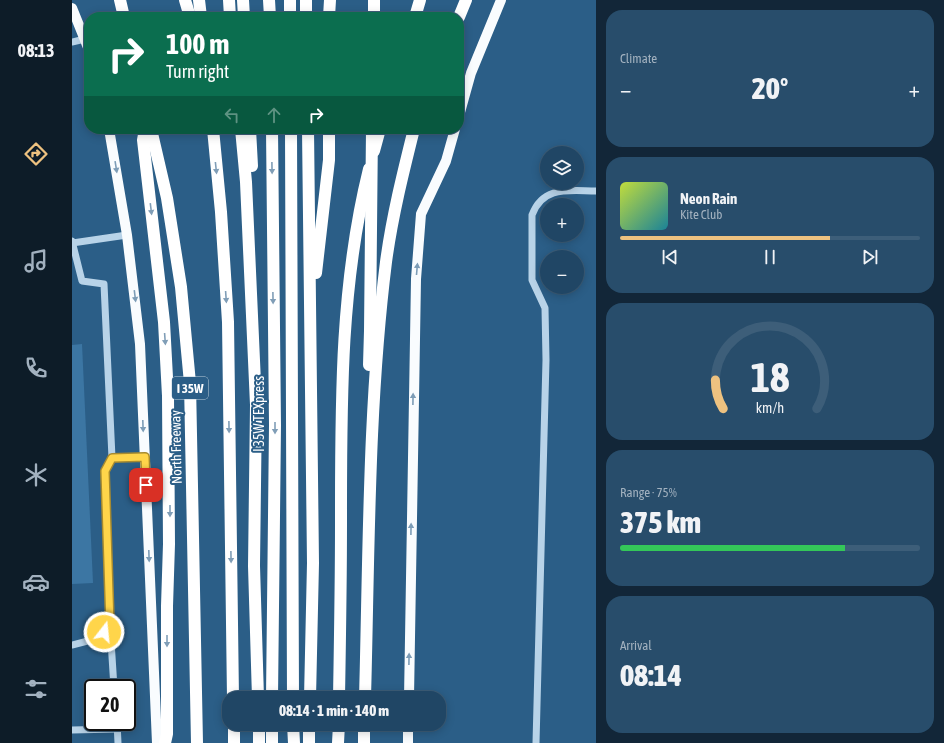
<!DOCTYPE html>
<html lang="en">
<head>
<meta charset="utf-8">
<style>
	:root { --surface:#204665; --page:#284d6b; --text:#f1f3f6; --muted:#a2b1bf; --line:#3d5e79; --accent:#eec280 }
	body { margin:0; font-family:"Asap Condensed",sans-serif; background:var(--page); color:var(--text); height:100vh; display:flex; flex-direction:column; font-size:15px; white-space:nowrap }
	* { box-sizing:border-box; margin:0 }
	p { font-size:13px; color:var(--muted) }
	.icon { flex:none; width:22px; height:22px; fill:none; stroke:currentColor; stroke-width:2; stroke-linecap:round; stroke-linejoin:round }
	.map { position:relative; flex:1; overflow:hidden }
	.drawer { display:flex; flex-direction:column; gap:10px; padding:10px; background:#122638; width:348px }
	.drawer>* { flex:none }
	.banner { position:absolute; left:12px; top:12px; width:380px; height:122px; border-radius:16px; box-shadow:0 2px 10px #0003,0 0 0 1px var(--line); background:#0b6e4f; color:#fff; overflow:hidden }
	.fabs { position:absolute; left:468px; top:146px; display:grid; gap:8px }
	.fabs a { display:grid; place-items:center; width:44px; height:44px; border-radius:50%; background:var(--surface); box-shadow:0 2px 10px #0003,0 0 0 1px var(--line); font-size:20px }
	.speed { position:absolute; left:12px; top:679px; display:flex; gap:8px; font-size:20px; font-weight:700; text-align:center }
	.speed>* { display:grid; place-content:center; width:52px; height:52px; border-radius:50%; background:var(--surface); box-shadow:0 2px 10px #0003,0 0 0 1px var(--line); line-height:1 }
	.speed .limit { border:2px solid #111; border-radius:6px; background:#fff; color:#111 }
	.pin { position:absolute; display:grid; place-items:center; width:34px; height:34px; color:#fff; margin:-17px; border-radius:8px; box-shadow:0 2px 6px #0006 }
	.me { position:absolute; width:44px; margin:-22px; rotate:16deg; stroke-linejoin:round; filter:drop-shadow(0 0 3px #0008) }
	.turn { display:flex; align-items:center; gap:14px; height:84px; padding:0 16px; font-size:18px }
	.turn .icon { width:52px; height:52px; stroke-width:2.5 }
	.turn b { display:block; font-size:28px; line-height:34px }
	.lanes { display:flex; align-items:center; height:38px; padding:0 16px; background:#0003; justify-content:center; gap:20px; direction:ltr }
	.lanes .off { opacity:.35 }
	.big { font-size:30px; font-weight:800; line-height:1.1 }
	.drawer .tile { flex:1; display:flex; flex-direction:column; justify-content:center; gap:6px; min-width:0; padding:0 14px; border-radius:16px; background:var(--page) }
	.drawer .dial { align-items:center; gap:0 }
	.dial svg { height:104px; overflow:visible; fill:none; stroke:var(--line); stroke-width:7; stroke-linecap:round; text-anchor:middle }
	.dial text { fill:var(--text); stroke:none }
	.song { display:flex; align-items:center; gap:12px }
	.cover { width:48px; height:48px; border-radius:6px; background:linear-gradient(135deg,hsl(70 70% 55%),hsl(190 70% 35%)) }
	.played { height:4px; border-radius:2px; background:linear-gradient(90deg,var(--accent) 70%,var(--line) 70%) }
	.keys { display:flex; justify-content:space-around; direction:ltr }
	.heat { display:flex; justify-content:space-between; align-items:center; font-size:22px; direction:ltr }
	.charge { height:6px; border-radius:3px; background:linear-gradient(90deg,#34c759 75%,var(--line) 0) }
	.trip { position:absolute; left:150px; top:691px; width:224px; height:40px; border-radius:16px; background:var(--surface); box-shadow:0 2px 10px #0003,0 0 0 1px var(--line); font-weight:800; line-height:40px; text-align:center }
	main { display:flex; flex:1; min-height:0 }
	.tab-bar { display:flex; flex-direction:column; width:72px; justify-content:space-around; align-items:center; background:#0d1c28; color:var(--muted) }
	.tab-bar .icon { width:28px; height:28px }
	.tab-bar .selected { color:var(--accent) }
	.tab-bar b { font-size:18px; color:var(--text) }
	.map>svg:first-child { display:block }
	.building { fill:#3c76a3 }
	.lines { fill:none; stroke-linecap:round; stroke-linejoin:round }
	.minor { stroke:#b8d3e8; stroke-width:7 }
	.major { stroke:#f9fcfe; stroke-width:10 }
	.highway { stroke:#fff; stroke-width:12 }
	.highway-bridge { stroke:#fff; stroke-width:12 }
	.oneway { fill:#7d9db7 }
	.oneway2 { fill:#809eb7 }
	.route-casing { stroke:#a68a30; stroke-width:10 }
	.route { stroke:#ffd54a; stroke-width:7 }
	.labels { text-anchor:middle; dominant-baseline:central; stroke-width:4; stroke-linejoin:round; paint-order:stroke }
	.shield { fill:#2b5e87; stroke:#bfcfdb; stroke-width:1 }
	.shield-label { font-size:13px; font-weight:bold; fill:#fff }
	.street-label { font-size:14px; fill:#fff; stroke:#2b5e87 }
</style>
</head>
<body>
<main>
<nav class="tab-bar">
<b>08:13</b>
<svg class="icon selected" aria-label="directions" viewBox="0 0 24 24"><path d="M12 3l9 9-9 9-9-9zM9 14v-3h6M13 9l2 2-2 2"/></svg>
<svg class="icon" aria-label="music" viewBox="0 0 24 24"><path d="M9 18V5l10-2v13"/><circle cx="6" cy="18" r="3"/><circle cx="16" cy="16" r="3"/></svg>
<svg class="icon" aria-label="phone" viewBox="0 0 24 24"><path d="M5 4h4l2 5-3 2q2 4 5 5l2-3 5 2v4C11 20 4 13 5 4z"/></svg>
<svg class="icon" aria-label="climate" viewBox="0 0 24 24"><path d="M12 3v18M4 7l16 10M4 17L20 7"/></svg>
<svg class="icon" aria-label="car" viewBox="0 0 24 24"><path d="M5 17H2v-5l4-1 3-4h7l3 4 3 1v5h-3M9 17h6M6 11h13"/><circle cx="7" cy="17" r="2"/><circle cx="17" cy="17" r="2"/></svg>
<svg class="icon" aria-label="filters" viewBox="0 0 24 24"><path d="M4 7h16M4 17h16"/><circle cx="9" cy="7" r="2"/><circle cx="15" cy="17" r="2"/></svg>
</nav>
<div class="map">
<svg width="524" height="743" viewBox="0 0 524 743">
	<rect width="100%" height="100%" fill="#2b5e87"/>
	<polygon class="building" points="10,344 21,583 0,584 0,345"/>
	<g class="lines">
		<g class="minor">
			<polyline points="0,42 13,39"/>
			<polyline points="0,241 10,281 32,284 40,458"/>
			<polyline points="0,243 55,235"/>
			<polyline points="38,625 42,688"/>
			<polyline points="0,645 27,638 38,625 33,471 40,458 73,457"/>
			<polyline points="45,722 46,743"/>
			<polyline points="0,730 45,729"/>
			<path d="M464,743L474,360L473,308L460,280V215C471,185 498,191 524,191"/>
		</g>
		<g class="major">
			<polyline points="0,8 17,50"/>
			<polyline points="387,116 399,73 429,0"/>
			<polyline points="37,129 55,235 68,344 85,743"/>
			<polyline points="337,698 344,279 349,214 374,161 383,129"/>
			<polyline points="336,743 336,724"/>
		</g>
		<g class="highway">
			<polyline points="48,0 52,17"/>
			<polyline points="113,0 118,17"/>
			<polyline points="127,0 129,17"/>
			<polyline points="157,0 158,17"/>
			<polyline points="171,0 172,17"/>
			<polyline points="197,0 198,17"/>
			<polyline points="218,0 218,17"/>
			<polyline points="234,0 234,17"/>
			<polyline points="257,17 258,0"/>
			<polyline points="302,17 302,0"/>
			<polyline points="343,17 348,0"/>
			<polyline points="387,17 394,0"/>
			<polyline points="73,129 71,140 92,322 96,396 97,544 95,606 95,734 93,743"/>
			<polyline points="79,129 95,198 109,287 118,383 125,743"/>
			<polyline points="141,129 149,212 156,322 161,698"/>
			<polyline points="169,129 174,182 184,405 182,566 186,698"/>
			<polyline points="178,129 180,166"/>
			<polyline points="200,129 203,425 200,698"/>
			<polyline points="219,129 221,698"/>
			<polyline points="236,129 241,563 238,698"/>
			<polyline points="302,151 308,129"/>
			<polyline points="244,273 257,160 257,129"/>
			<polyline points="297,365 298,331"/>
			<path d="M267,698C268,640 269,581 269,523C269,403 268,286 297,169"/>
			<path d="M293,698C297,553 296,406 314,262C320,217 331,173 342,129"/>
			<polyline points="162,724 162,743"/>
			<polyline points="187,724 187,743"/>
			<polyline points="221,724 222,743"/>
			<polyline points="200,743 200,724"/>
			<polyline points="237,743 237,724"/>
			<polyline points="266,743 267,724"/>
			<polyline points="292,743 292,724"/>
		</g>
		<polyline class="highway-bridge" points="298,331 300,129"/>
	</g>
	<defs><path id="oneway-solid" d="M-6-.8H1V-3.2L6.5 0L1 3.2V.8H-6Z"/></defs>
	<g class="oneway">
		<use href="#oneway-solid" transform="translate(44 167) rotate(81)"/>
		<use href="#oneway-solid" transform="translate(345 269) rotate(-85)"/>
		<use href="#oneway-solid" transform="translate(63 296) rotate(83)"/>
		<use href="#oneway-solid" transform="translate(341 399) rotate(-89)"/>
		<use href="#oneway-solid" transform="translate(71 426) rotate(88)"/>
		<use href="#oneway-solid" transform="translate(339 529) rotate(-89)"/>
		<use href="#oneway-solid" transform="translate(77 556) rotate(88)"/>
		<use href="#oneway-solid" transform="translate(337 659) rotate(-89)"/>
	</g>
	<g class="oneway2">
		<use href="#oneway-solid" transform="translate(144 168) rotate(84)"/>
		<use href="#oneway-solid" transform="translate(200 168) rotate(89)"/>
		<use href="#oneway-solid" transform="translate(79 209) rotate(83)"/>
		<use href="#oneway-solid" transform="translate(154 297) rotate(86)"/>
		<use href="#oneway-solid" transform="translate(201 298) rotate(89)"/>
		<use href="#oneway-solid" transform="translate(93 339) rotate(86)"/>
		<use href="#oneway-solid" transform="translate(157 427) rotate(89)"/>
		<use href="#oneway-solid" transform="translate(203 428) rotate(90)"/>
		<use href="#oneway-solid" transform="translate(98 511) rotate(90)"/>
		<use href="#oneway-solid" transform="translate(159 557) rotate(89)"/>
		<use href="#oneway-solid" transform="translate(95 641) rotate(90)"/>
	</g>
	<g class="lines">
		<defs>
			<polyline id="route" points="32,632 38,625 33,471 40,458 73,457 74,485"/>
		</defs>
		<use href="#route" class="route-casing"/>
		<use href="#route" class="route"/>
	</g>
	<g class="labels">
		<rect class="shield" x="100" y="377" width="36" height="22" rx="3"/>
		<g class="shield-label">
			<text x="118" y="388">I 35W</text>
		</g>
		<g class="street-label">
			<text transform="translate(187 414) rotate(-90)">I 35W TEXpress</text>
			<text transform="translate(104 447) rotate(-91)">North Freeway</text>
		</g>
	</g>
</svg>
<div class="fabs">
<a><svg class="icon" aria-label="layers" viewBox="0 0 24 24"><path d="M12 4l9 5-9 5-9-5zM3 14l9 5 9-5"/></svg></a>
<a>+</a>
<a>−</a>
</div>
<div class="speed"><div class="limit">20</div></div>
<div class="pin" style="left:74px;top:485px;background:#d93025"><svg class="icon" aria-label="arrive" viewBox="0 0 24 24"><path d="M6 21V4h12l-3 4 3 4H6"/></svg></div>
<svg class="me" style="left:32px;top:632px" viewBox="-20 -20 40 40"><circle r="17" fill="#ffd54a" stroke="#fff" stroke-width="3"/><path d="M0-11L8 9 0 5-8 9z" fill="#fff"/></svg>
<div class="trip">08:14 · 1 min · 140 m</div>
<div class="banner">
<div class="turn"><svg class="icon" aria-label="right" viewBox="0 0 24 24"><path d="M7 20v-9h11M14 6l5 5-5 5"/></svg><div><b>100 m</b>Turn right</div></div>
<div class="lanes"><svg class="icon off" aria-label="left" viewBox="0 0 24 24"><path d="M17 20v-9H6M10 6l-5 5 5 5"/></svg><svg class="icon off" aria-label="ahead" viewBox="0 0 24 24"><path d="M12 20V5M6 11l6-6 6 6"/></svg><svg class="icon" aria-label="right" viewBox="0 0 24 24"><path d="M7 20v-9h11M14 6l5 5-5 5"/></svg></div>
</div>
</div>
<section class="drawer">
<div class="tile"><p>Climate</p>
<div class="heat"><a>−</a><b class="big">20°</b><a>+</a></div>
</div>
<div class="tile">
<div class="song"><i class="cover"></i><div><b>Neon Rain</b><p>Kite Club</p></div></div>
<div class="played"></div>
<div class="keys"><svg class="icon" aria-label="previous" viewBox="0 0 24 24"><path d="M18 5L8 12l10 7zM5 5v14"/></svg><svg class="icon" aria-label="pause" viewBox="0 0 24 24"><path d="M8 5v14M16 5v14"/></svg><svg class="icon" aria-label="next" viewBox="0 0 24 24"><path d="M6 5l10 7-10 7zM19 5v14"/></svg></div>
</div>
<div class="tile dial"><svg viewBox="0 0 100 80">
<path d="M14 69A42 42 0 1 1 86 69"/>
<path d="M14 69A42 42 0 0 1 8 47" stroke="#eec280"/>
<text x="50" y="56" font-size="32" font-weight="700">18</text>
<text x="50" y="72" font-size="11">km/h</text>
</svg></div>
<div class="tile"><p>Range · 75%</p><b class="big">375 km</b><div class="charge"></div></div>
<div class="tile"><p>Arrival</p><b class="big">08:14</b></div>
</section>
</main>
</body>
</html>
